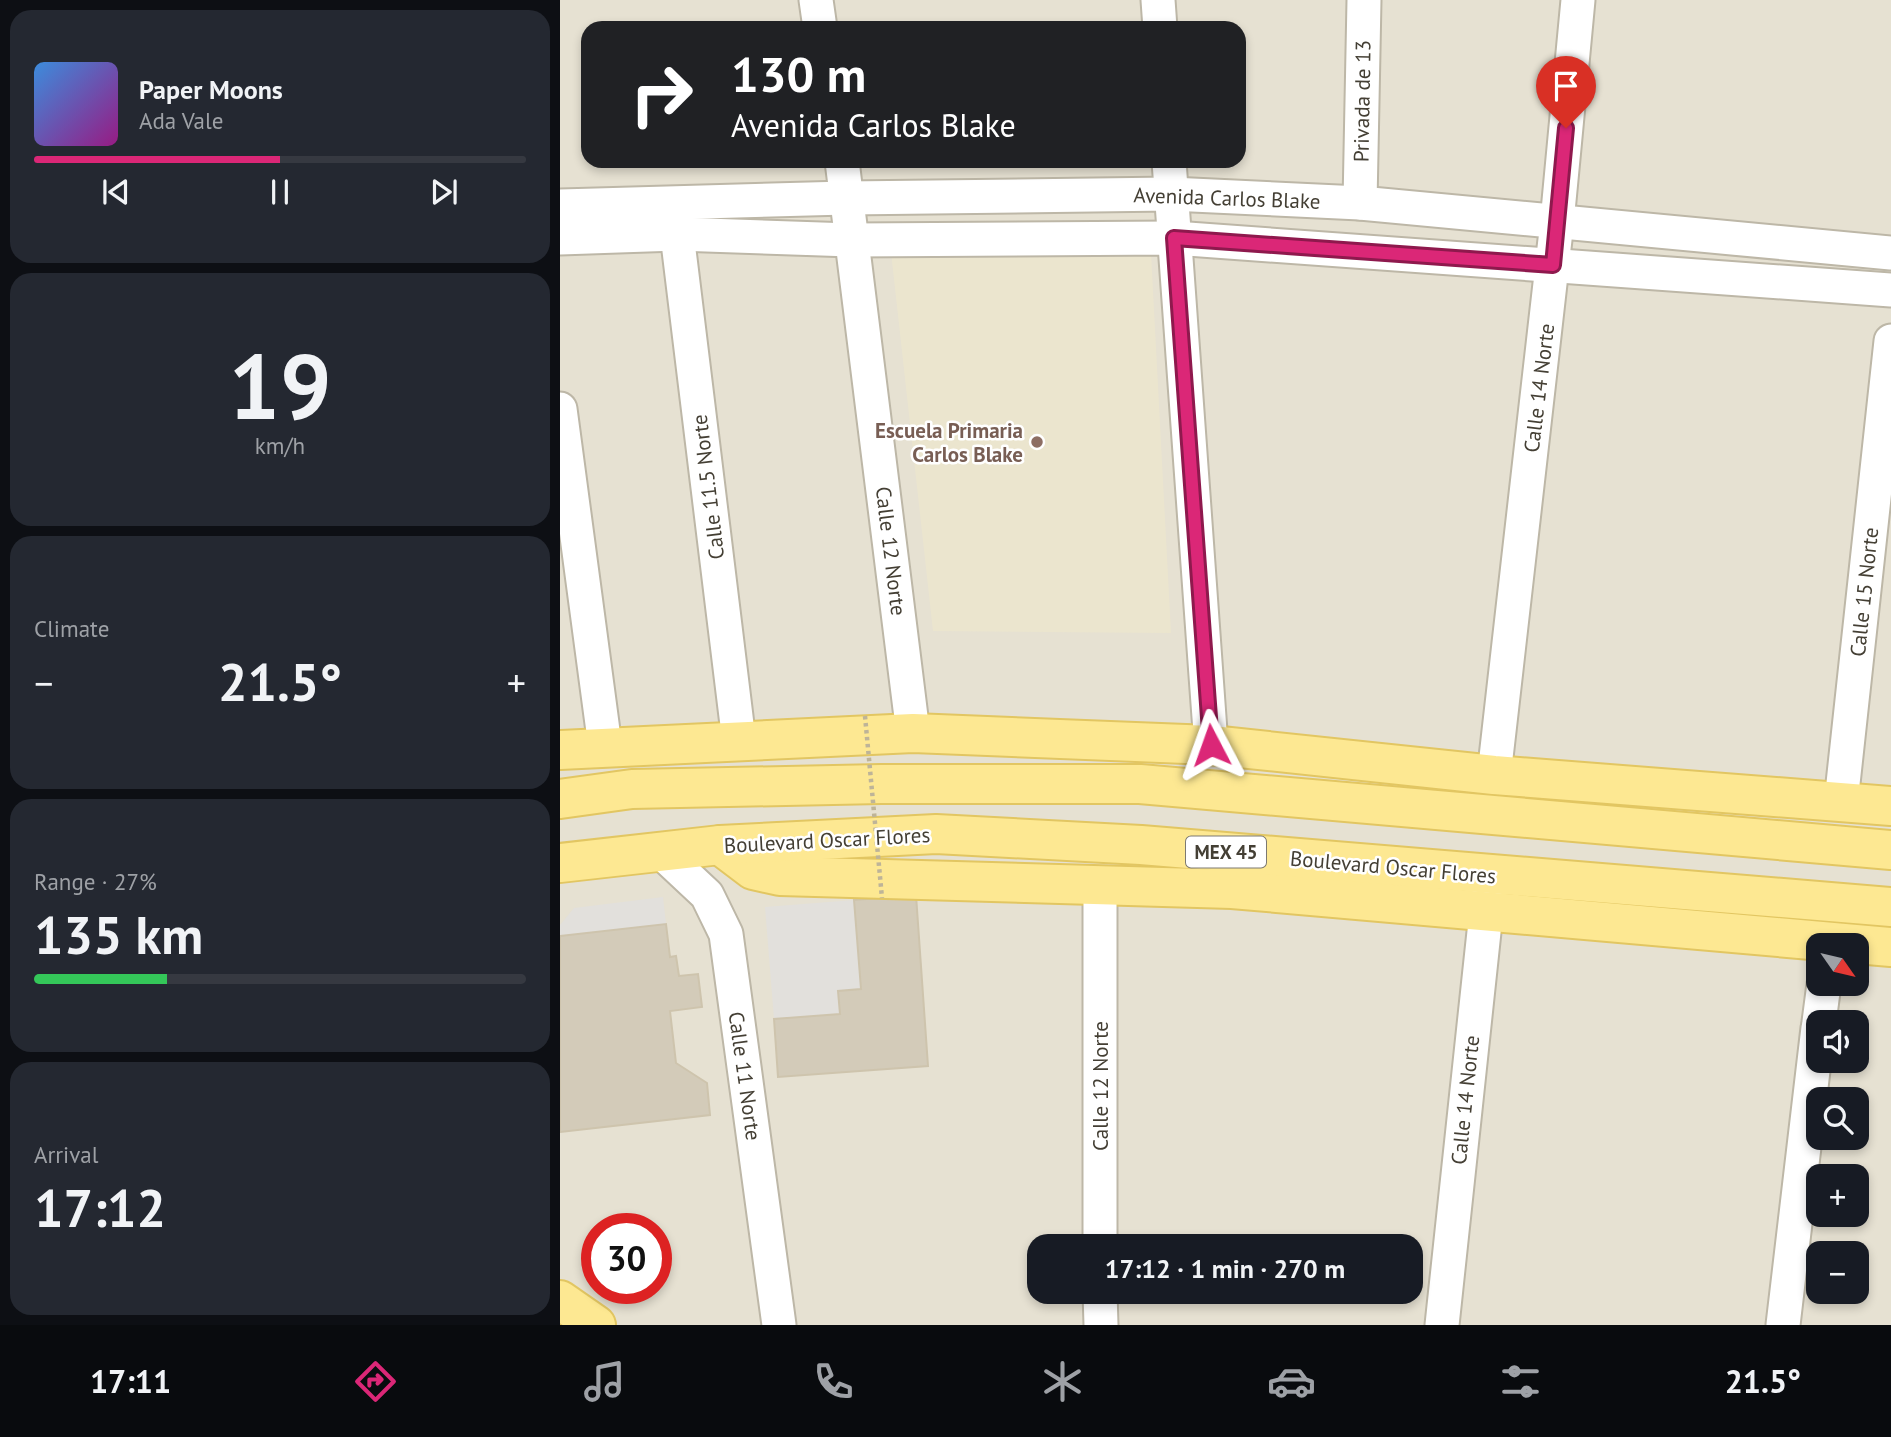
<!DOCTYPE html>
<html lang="en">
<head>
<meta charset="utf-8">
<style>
	:root { --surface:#171b24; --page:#242831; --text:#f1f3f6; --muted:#9ea1a6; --line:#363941; --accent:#db2777 }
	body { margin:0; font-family:"PT Sans",sans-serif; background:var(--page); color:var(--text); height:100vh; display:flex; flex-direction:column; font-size:26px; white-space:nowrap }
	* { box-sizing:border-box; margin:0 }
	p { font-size:23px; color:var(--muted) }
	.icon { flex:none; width:38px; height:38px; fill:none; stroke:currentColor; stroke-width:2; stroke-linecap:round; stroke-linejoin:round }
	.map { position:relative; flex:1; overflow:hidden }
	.details { display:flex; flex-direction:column; gap:10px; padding:10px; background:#0d0f14; width:560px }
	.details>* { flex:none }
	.top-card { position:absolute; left:21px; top:21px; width:665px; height:147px; border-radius:21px; box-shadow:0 4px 10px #0003; background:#202124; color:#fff; overflow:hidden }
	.needle { width:46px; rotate:124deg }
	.buttons { position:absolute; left:1246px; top:933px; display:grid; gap:14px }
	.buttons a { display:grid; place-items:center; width:63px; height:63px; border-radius:14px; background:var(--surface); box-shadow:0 4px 10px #0003; font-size:35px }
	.speed { position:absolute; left:21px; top:1213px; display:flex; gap:14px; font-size:35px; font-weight:700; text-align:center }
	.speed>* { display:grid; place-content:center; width:91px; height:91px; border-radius:50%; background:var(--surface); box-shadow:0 4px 10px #0003; line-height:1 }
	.speed .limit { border:10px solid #d22; background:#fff; color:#111 }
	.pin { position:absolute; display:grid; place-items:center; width:60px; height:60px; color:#fff; margin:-72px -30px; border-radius:50% 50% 50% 0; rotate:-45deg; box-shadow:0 0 7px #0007 }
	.pin .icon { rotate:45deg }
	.me { position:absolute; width:77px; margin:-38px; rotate:356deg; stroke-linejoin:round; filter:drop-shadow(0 0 5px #0008) }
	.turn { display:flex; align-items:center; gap:24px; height:147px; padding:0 35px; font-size:32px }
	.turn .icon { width:91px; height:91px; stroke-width:2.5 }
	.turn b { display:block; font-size:49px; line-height:60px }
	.big { font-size:52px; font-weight:700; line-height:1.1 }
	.details .card { flex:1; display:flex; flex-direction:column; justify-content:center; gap:10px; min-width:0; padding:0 24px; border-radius:21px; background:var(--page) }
	.details .dial { align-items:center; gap:0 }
	.dial b { font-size:91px; line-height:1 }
	.song { display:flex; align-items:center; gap:21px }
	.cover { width:84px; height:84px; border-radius:10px; background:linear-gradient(135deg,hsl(210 70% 55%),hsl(310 70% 35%)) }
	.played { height:7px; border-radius:4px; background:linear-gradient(90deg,var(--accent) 50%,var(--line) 50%) }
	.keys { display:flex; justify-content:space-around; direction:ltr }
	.heat { display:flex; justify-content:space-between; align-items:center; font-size:38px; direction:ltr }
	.charge { height:10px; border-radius:5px; background:linear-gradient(90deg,#34c759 27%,var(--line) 0) }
	.trip { position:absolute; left:467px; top:1234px; width:396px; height:70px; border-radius:21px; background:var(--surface); box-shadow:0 4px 10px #0003; font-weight:700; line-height:70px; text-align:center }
	.menu { display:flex; height:112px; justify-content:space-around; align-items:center; background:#090b0e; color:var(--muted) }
	.menu .icon { width:49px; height:49px }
	.menu .on { color:var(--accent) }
	.menu b { font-size:32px; color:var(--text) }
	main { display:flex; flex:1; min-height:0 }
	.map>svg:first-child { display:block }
	.residential { fill:#e6e1d2; fill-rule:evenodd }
	.education { fill:#ebe5ce }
	.parking { fill:#e2e0dc }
	.building { fill:#d3cbb9; stroke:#cec4ad; stroke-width:2 }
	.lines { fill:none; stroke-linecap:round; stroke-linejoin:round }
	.minor-casing { stroke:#bdb7a7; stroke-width:37 }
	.major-casing { stroke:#e2c662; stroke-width:42 }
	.minor { stroke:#fff; stroke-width:33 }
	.major { stroke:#fde892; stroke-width:38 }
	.path-bridge { stroke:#beb498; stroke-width:4.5; stroke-dasharray:3.5 3.5; stroke-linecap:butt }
	.route-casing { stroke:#8e194d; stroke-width:18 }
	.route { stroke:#db2777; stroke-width:12 }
	.education-dot { fill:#8d6e63; stroke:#fff; stroke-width:2.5 }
	.labels { text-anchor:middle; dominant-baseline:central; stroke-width:5; stroke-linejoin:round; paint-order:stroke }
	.shield { fill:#fff; stroke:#7c7971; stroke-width:2 }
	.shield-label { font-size:19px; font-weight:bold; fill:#443f34 }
	.street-label { font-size:21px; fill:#443f34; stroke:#fff }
	.education-label { font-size:21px; font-weight:bold; fill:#785e54; stroke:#fff; text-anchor:end }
</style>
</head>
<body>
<main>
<section class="details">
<div class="card">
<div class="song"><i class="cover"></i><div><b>Paper Moons</b><p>Ada Vale</p></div></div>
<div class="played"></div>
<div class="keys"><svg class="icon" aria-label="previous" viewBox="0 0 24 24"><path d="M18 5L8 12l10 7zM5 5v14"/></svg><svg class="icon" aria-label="pause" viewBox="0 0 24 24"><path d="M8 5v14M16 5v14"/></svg><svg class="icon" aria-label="next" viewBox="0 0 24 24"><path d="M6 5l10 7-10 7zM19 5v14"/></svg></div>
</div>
<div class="card dial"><b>19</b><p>km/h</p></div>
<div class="card"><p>Climate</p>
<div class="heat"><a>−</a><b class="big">21.5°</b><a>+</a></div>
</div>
<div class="card"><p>Range · 27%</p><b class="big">135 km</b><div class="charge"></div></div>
<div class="card"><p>Arrival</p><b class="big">17:12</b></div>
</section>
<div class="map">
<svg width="1331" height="1325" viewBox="0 0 1331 1325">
	<rect width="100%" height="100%" fill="#f2efe4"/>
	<path class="residential" d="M0,0H1331V1325H0ZM28,28H679V161H28ZM1258,945H1297V984H1258ZM1258,1022H1297V1060H1258ZM1258,1099H1297V1138H1258ZM1258,1176H1297V1214H1258ZM37,1228H96V1288H37ZM480,1246H850V1292H480ZM1258,1253H1297V1292H1258Z"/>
	<polygon class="education" points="331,252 591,253 611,633 373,631"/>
	<g class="parking">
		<polygon points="103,897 106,924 0,936 0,925 14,908"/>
		<polygon points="294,900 301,989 279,991 280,1014 214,1019 205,907"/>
	</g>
	<g class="building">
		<polygon points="356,895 368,1066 218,1077 214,1019 280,1014 278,991 301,989 294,900"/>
		<polygon points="106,924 110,957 116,956 119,976 138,974 142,1007 110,1011 116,1063 147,1083 150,1115 0,1132 0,936"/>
	</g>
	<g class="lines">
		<defs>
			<g id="minor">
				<polyline points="256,0 260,28"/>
				<polyline points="598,0 600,28"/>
				<polyline points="282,161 353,733"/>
				<polyline points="609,161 651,745"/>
				<polyline points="800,203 804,0"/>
				<polyline points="0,206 286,198 611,194 800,203 1331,253"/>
				<polyline points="117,234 179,741"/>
				<polyline points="0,238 117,234 291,240 614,238 1331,290"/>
				<polyline points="0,409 45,746"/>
				<polyline points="934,775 997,222 1018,0"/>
				<polyline points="1281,802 1331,341"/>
				<polyline points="100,851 147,895 166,934 219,1325"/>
				<polyline points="540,884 540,1246"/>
				<polyline points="1259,1022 1264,984"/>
				<polyline points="540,1292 541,1325"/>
				<polyline points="882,1325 929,885"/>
				<polyline points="1223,1325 1258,1028"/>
			</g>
			<g id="major">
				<polyline points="0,750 353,733 651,745 934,775 1331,806"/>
				<polyline points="0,799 72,789 321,784 580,784 1331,850"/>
				<polyline points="160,845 193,870 220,876 672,889 1331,947"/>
				<polyline points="0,863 160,845 376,834 581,845 1331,907"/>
				<polyline points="0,1300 36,1325"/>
			</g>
		</defs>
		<use href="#minor" class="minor-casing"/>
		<use href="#major" class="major-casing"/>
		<use href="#minor" class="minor"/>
		<use href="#major" class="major"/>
		<polyline class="path-bridge" points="305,716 322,898"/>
	</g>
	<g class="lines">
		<defs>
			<polyline id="route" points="651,745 614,238 993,265 1006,128"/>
		</defs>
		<use href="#route" class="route-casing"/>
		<use href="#route" class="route"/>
	</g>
	<circle class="education-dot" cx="477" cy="442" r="7"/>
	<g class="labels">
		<rect class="shield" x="626" y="836.5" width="80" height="31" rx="5"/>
		<g class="shield-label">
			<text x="666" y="852">MEX 45</text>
		</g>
		<g class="street-label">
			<text transform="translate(802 101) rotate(-89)">Privada de 13</text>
			<text transform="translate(667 198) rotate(2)">Avenida Carlos Blake</text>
			<text transform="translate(979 388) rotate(-83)">Calle 14 Norte</text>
			<text transform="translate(148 487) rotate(-97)">Calle 11.5 Norte</text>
			<text transform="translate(331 551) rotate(83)">Calle 12 Norte</text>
			<text transform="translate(1304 592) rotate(-84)">Calle 15 Norte</text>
			<text transform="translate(267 840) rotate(-3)">Boulevard Oscar Flores</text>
			<text transform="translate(833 867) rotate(5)">Boulevard Oscar Flores</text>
			<text transform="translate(185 1076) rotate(82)">Calle 11 Norte</text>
			<text transform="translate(540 1086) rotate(-90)">Calle 12 Norte</text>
			<text transform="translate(905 1100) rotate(-84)">Calle 14 Norte</text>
		</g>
		<g class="education-label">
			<text x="463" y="430">Escuela Primaria<tspan x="463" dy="24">Carlos Blake</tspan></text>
		</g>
	</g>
</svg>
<div class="buttons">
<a><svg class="needle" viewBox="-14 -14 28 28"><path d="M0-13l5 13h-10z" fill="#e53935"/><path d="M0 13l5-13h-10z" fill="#9ea1a6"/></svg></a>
<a><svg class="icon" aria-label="sound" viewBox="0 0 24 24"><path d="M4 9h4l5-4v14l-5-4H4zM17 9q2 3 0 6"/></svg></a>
<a><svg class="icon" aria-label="search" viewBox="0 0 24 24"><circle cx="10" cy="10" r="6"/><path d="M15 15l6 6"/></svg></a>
<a>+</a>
<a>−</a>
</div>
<div class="speed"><div class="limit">30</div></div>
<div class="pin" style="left:1006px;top:128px;background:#d93025"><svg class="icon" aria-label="arrive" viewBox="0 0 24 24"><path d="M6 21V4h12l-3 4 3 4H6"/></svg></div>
<svg class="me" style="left:651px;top:745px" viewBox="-20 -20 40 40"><path d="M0-17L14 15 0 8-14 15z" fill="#db2777" stroke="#fff" stroke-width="4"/></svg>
<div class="trip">17:12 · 1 min · 270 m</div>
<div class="top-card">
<div class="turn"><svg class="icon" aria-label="right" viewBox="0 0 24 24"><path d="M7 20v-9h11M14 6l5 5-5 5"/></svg><div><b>130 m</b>Avenida Carlos Blake</div></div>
</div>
</div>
</main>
<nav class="menu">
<b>17:11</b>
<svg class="icon on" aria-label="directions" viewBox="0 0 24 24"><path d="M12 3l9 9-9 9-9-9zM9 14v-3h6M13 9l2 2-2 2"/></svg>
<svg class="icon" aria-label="music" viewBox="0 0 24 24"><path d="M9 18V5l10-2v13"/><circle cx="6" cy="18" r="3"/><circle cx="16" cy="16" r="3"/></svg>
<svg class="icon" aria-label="phone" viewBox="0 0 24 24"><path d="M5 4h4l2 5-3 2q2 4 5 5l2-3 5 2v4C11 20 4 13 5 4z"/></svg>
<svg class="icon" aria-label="climate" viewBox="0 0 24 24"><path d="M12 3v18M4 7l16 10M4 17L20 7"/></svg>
<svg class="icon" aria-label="car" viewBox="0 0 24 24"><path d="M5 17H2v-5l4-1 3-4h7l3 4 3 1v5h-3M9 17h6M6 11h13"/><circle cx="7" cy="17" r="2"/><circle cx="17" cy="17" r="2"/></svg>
<svg class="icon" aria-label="filters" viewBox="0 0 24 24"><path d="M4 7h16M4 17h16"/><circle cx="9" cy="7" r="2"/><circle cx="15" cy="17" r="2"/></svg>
<b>21.5°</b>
</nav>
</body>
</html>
